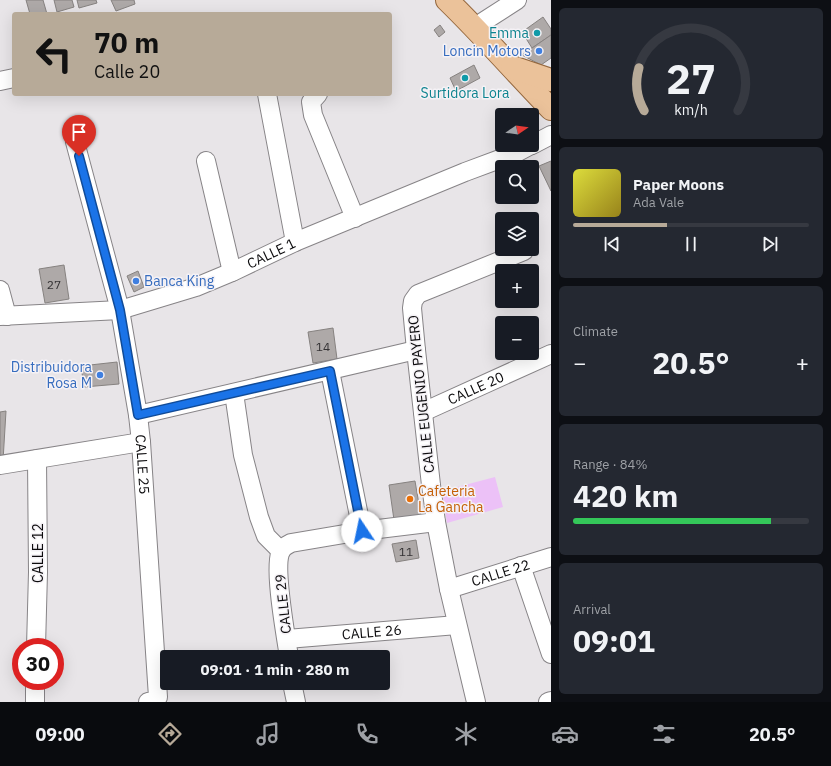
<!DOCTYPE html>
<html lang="en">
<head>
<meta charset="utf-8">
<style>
	:root { --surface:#171b24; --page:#242831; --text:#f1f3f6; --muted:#9ea1a6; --line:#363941; --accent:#b7aa98 }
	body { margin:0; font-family:"IBM Plex Sans",sans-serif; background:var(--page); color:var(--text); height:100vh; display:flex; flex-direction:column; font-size:15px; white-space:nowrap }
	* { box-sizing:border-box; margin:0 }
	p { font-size:13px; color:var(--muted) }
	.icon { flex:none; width:22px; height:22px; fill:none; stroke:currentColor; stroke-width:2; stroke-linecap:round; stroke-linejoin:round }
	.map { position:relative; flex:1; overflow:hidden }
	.details { display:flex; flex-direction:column; gap:8px; padding:8px; background:#0d0f14; width:280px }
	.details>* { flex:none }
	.guide { position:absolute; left:12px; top:12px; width:380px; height:84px; border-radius:4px; box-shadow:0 4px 16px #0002; background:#b7aa98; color:#111; overflow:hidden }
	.needle { width:26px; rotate:77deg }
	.fabs { position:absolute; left:495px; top:108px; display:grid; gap:8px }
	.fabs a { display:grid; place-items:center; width:44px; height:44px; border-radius:4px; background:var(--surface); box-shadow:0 4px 16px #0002; font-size:20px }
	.speed { position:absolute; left:12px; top:638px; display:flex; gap:8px; font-size:20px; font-weight:700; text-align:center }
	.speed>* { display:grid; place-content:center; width:52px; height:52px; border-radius:50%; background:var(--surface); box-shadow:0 4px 16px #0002; line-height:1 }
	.speed .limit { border:6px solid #d22; background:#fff; color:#111 }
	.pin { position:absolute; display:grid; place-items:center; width:34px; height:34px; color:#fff; margin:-41px -17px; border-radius:50% 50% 50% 0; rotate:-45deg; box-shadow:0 0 4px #0007 }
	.pin .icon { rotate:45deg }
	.me { position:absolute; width:44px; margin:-22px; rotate:349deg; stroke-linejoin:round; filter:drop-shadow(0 0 3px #0008) }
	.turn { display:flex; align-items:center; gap:14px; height:84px; padding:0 16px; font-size:18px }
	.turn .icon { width:52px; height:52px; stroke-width:2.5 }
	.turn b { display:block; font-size:28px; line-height:34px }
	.big { font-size:30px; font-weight:700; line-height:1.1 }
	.details .card { flex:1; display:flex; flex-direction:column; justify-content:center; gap:6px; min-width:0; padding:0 14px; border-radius:6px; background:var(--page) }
	.details .dial { align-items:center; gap:0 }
	.dial svg { height:104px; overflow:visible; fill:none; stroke:var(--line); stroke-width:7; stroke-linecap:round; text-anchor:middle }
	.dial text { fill:var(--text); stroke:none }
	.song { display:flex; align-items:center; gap:12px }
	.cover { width:48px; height:48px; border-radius:6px; background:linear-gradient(135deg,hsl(60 70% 55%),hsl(50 70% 35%)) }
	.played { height:4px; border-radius:2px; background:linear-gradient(90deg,var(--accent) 40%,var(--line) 40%) }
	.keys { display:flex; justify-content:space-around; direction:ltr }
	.heat { display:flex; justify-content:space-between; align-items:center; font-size:22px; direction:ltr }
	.charge { height:6px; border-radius:3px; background:linear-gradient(90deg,#34c759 84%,var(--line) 0) }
	.trip { position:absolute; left:160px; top:650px; width:230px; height:40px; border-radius:4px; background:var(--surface); box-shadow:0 4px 16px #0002; font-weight:700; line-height:40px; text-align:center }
	.menu { display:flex; height:64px; justify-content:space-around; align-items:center; background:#090b0e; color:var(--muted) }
	.menu .icon { width:28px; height:28px }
	.menu .selected { color:var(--accent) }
	.menu b { font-size:18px; color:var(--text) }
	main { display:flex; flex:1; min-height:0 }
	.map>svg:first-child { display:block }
	.park { fill:#ecc1f7 }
	.building { fill:#aea9a8; stroke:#868280 }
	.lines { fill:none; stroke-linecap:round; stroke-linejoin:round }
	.minor-casing { stroke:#878487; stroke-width:20 }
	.major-casing { stroke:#94673d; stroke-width:24 }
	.minor { stroke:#fff; stroke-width:18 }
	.major { stroke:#ebc29a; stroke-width:22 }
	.route-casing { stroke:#114b97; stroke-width:10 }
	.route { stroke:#1a73e8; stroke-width:7 }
	.culture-dot { fill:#0f9aa8; stroke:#f5f2f6; stroke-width:1.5 }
	.shop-dot { fill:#3f7fe0; stroke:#f5f2f6; stroke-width:1.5 }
	.food-dot { fill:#e8710a; stroke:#f5f2f6; stroke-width:1.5 }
	.labels { text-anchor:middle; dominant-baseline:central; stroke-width:3; stroke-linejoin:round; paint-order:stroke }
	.number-label { font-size:12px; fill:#343234 }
	.culture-label { font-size:14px; fill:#0d838f; stroke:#f5f2f6; text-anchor:end }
	.shop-label { font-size:14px; fill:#366cbe; stroke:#f5f2f6; text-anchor:end }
	.street-label { font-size:14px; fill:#0c0b0d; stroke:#f5f2f6 }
	.food-label { font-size:14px; fill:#c56008; stroke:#f5f2f6; text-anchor:start }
</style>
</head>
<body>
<main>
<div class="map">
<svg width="551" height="702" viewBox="0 0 551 702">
	<rect width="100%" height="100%" fill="#e8e5e8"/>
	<polygon class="park" points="495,477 503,507 447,523 442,491"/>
	<g class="building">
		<polygon points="26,0 43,0 47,14 30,14"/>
		<polygon points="54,0 72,0 74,7 57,12"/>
		<polygon points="77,0 96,0 97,3 79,8"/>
		<polygon points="111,0 134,0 135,4 116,11"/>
		<polygon points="543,17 551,29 551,35 532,48 522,32"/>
		<polygon points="440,25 445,32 439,37 434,30"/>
		<polygon points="551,35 551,58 541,65 522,55"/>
		<polygon points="474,65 480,78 456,91 450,78"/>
		<polygon points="551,161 551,191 539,166"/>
		<polygon points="64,265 69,299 45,303 39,269"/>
		<polygon points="138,271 144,287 134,292 127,276"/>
		<polygon points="333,328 337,359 313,363 308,332"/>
		<polygon points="117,362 119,384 84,387 81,366"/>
		<polygon points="6,411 3,461 0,461 0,412"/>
		<polygon points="415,481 421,516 394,520 389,485"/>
		<polygon points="416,540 419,558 396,562 392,544"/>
	</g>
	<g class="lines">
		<defs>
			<g id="minor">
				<polyline points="475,27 517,0"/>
				<polyline points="0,81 14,78"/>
				<polyline points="267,94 295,242"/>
				<polyline points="318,94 311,102 313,115 355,218"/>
				<path id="s1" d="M75,142L120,310L138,415L141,442L158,697L155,701L148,702"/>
				<polyline points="532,145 551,135"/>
				<polyline points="206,161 232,272"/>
				<polyline points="0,290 7,316"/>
				<path id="s2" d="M0,316L120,310L196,287L232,272L295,242L465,172L516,153L531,145"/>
				<polyline points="330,371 362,531"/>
				<polyline points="234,393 243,455 259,517 266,536 281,551"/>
				<path id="s3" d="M423,412L551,354"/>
				<polyline points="138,415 416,350"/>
				<polyline points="0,465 141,442"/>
				<polyline points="521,566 551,654"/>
				<path id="s4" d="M449,589L551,557"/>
				<path id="s5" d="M287,639L457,625"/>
				<polyline points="36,647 38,572 37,459"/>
				<path d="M289,657C286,637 273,566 281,551C283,547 287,545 291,543L362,531L436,522"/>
				<polyline points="292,683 296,702"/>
				<polyline points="35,702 35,681"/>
				<polyline points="476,702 449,589 436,522 431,485 416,350 412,308 413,301 418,294 524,251"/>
				<polyline points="548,702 551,701"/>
			</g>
			<g id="major">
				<path d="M447,0C483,35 516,73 551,109"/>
				<polyline points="512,67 551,80"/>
			</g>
		</defs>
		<use href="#minor" class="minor-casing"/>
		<use href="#major" class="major-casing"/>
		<use href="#minor" class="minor"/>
		<use href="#major" class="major"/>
	</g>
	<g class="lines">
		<defs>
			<polyline id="route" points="79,156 120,310 138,415 330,371 362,531"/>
		</defs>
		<use href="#route" class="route-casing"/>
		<use href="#route" class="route"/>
	</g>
	<g class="culture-dot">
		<circle cx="537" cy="33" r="4"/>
		<circle cx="465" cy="78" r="4"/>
	</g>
	<g class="shop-dot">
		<circle cx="539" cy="51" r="4"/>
		<circle cx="136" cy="281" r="4"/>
		<circle cx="100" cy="375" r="4"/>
	</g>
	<circle class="food-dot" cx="410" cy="499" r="4"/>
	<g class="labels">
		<g class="number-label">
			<text x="54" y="284">27</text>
			<text x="323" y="346">14</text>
			<text x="406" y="551">11</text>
		</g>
		<g class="culture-label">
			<text x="529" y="33">Emma</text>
			<text x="465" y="93" text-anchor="middle">Surtidora Lora</text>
		</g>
		<g class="shop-label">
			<text x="531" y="51">Loncin Motors</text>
			<text x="144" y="281" text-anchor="start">Banca King</text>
			<text x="92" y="367">Distribuidora<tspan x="92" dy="16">Rosa M</tspan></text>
		</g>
		<g class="street-label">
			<text stroke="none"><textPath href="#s2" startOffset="282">CALLE 1</textPath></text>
			<text stroke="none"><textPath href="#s3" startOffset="58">CALLE 20</textPath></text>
			<text transform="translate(421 394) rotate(-96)">CALLE EUGENIO PAYERO</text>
			<text stroke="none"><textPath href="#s1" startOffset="330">CALLE 25</textPath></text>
			<text transform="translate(38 553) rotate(-90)">CALLE 12</text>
			<text stroke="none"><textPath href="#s4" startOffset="54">CALLE 22</textPath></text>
			<text transform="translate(283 604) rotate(-96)">CALLE 29</text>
			<text stroke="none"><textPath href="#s5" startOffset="85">CALLE 26</textPath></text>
		</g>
		<g class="food-label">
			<text x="418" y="491">Cafeteria<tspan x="418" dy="16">La Gancha</tspan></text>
		</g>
	</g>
</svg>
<div class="fabs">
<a><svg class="needle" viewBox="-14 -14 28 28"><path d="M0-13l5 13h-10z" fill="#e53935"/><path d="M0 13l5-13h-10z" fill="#9ea1a6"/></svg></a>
<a><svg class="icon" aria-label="search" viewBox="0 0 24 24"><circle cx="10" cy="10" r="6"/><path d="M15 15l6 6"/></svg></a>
<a><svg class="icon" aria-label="layers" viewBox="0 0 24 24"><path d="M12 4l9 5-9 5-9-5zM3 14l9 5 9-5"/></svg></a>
<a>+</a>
<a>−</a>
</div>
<div class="speed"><div class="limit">30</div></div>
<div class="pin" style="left:79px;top:156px;background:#d93025"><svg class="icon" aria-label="arrive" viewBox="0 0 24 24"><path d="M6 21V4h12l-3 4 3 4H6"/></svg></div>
<svg class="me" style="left:362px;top:531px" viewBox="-20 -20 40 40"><circle r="19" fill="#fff"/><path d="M0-13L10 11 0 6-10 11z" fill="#1a73e8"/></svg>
<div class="trip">09:01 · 1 min · 280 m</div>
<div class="guide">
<div class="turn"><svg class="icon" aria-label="left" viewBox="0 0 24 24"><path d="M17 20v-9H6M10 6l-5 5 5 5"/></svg><div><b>70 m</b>Calle 20</div></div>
</div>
</div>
<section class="details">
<div class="card dial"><svg viewBox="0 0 100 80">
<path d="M14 69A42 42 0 1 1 86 69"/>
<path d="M14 69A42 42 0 0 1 10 36" stroke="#b7aa98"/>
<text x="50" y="56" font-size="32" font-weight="700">27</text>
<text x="50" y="72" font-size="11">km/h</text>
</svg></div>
<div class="card">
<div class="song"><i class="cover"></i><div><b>Paper Moons</b><p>Ada Vale</p></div></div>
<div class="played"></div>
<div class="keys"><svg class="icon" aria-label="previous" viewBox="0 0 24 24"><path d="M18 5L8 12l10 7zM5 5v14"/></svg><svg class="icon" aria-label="pause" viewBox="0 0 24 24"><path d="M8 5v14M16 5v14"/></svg><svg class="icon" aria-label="next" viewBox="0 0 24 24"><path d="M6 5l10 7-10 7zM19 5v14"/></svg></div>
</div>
<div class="card"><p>Climate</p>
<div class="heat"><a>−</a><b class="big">20.5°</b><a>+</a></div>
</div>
<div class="card"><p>Range · 84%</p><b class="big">420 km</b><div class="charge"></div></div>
<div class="card"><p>Arrival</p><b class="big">09:01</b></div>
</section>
</main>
<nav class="menu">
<b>09:00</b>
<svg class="icon selected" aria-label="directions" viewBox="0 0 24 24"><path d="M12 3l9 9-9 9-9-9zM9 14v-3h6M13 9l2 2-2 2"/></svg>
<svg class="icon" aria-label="music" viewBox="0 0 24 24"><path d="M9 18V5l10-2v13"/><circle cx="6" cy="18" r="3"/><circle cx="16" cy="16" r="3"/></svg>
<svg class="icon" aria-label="phone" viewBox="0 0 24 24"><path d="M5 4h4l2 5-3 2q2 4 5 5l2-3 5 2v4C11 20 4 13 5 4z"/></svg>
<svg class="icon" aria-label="climate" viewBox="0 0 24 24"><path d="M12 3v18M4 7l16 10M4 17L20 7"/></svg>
<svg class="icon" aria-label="car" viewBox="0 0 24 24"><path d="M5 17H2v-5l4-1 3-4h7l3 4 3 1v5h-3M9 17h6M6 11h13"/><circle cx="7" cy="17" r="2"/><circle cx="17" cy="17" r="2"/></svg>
<svg class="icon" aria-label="filters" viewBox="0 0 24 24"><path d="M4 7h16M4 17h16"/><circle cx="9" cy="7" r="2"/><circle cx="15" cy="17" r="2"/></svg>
<b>20.5°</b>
</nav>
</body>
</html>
